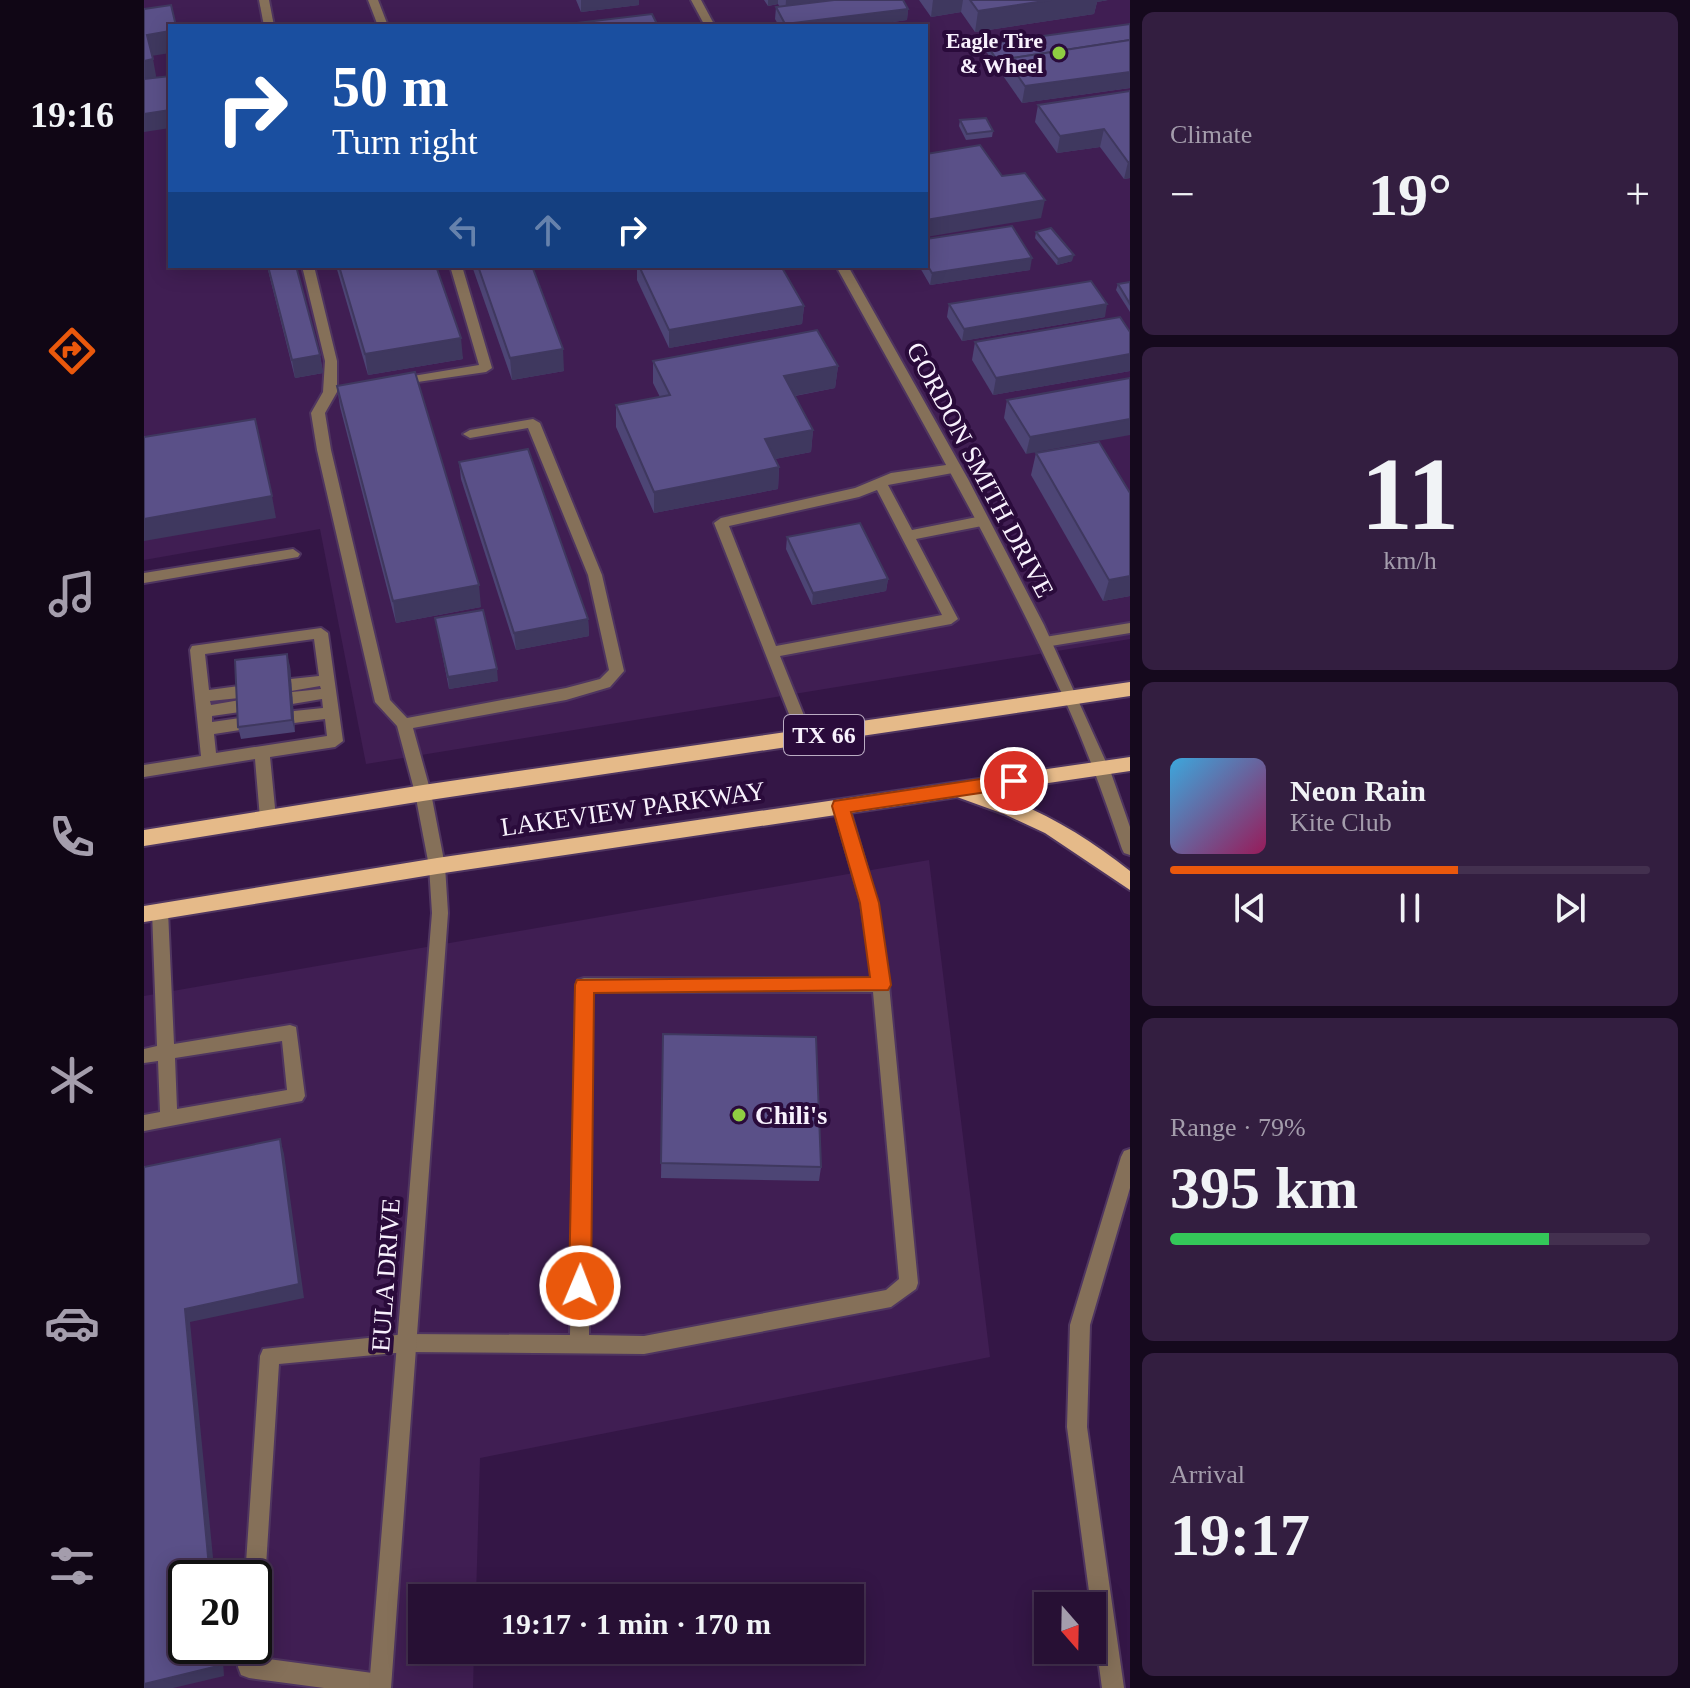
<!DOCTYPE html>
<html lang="en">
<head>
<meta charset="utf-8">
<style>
	:root { --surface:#271034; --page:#331e40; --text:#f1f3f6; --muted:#a49dac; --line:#43304f; --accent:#ea580c }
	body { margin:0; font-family:Georgia,serif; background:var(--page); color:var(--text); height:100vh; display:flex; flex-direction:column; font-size:30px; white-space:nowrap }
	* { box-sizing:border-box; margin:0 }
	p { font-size:26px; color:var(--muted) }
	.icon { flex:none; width:44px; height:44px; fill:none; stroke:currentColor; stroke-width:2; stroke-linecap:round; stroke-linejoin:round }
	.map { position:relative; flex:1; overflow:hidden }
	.sheet { display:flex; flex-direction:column; gap:12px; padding:12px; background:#15091d; width:560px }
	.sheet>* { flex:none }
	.guide { position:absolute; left:24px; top:24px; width:760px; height:244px; border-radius:0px; box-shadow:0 4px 20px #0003,0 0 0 2px var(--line); background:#1a4fa0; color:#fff; overflow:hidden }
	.needle { width:52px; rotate:160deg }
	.controls { position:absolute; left:890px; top:1592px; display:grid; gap:16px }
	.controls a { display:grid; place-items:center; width:72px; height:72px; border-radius:0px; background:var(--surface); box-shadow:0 4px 20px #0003,0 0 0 2px var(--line); font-size:40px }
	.speed { position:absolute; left:24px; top:1560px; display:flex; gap:16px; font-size:40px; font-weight:700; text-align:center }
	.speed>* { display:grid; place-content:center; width:104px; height:104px; border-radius:50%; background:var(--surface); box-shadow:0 4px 20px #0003,0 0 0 2px var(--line); line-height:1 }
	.speed .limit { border:4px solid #111; border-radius:12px; background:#fff; color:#111 }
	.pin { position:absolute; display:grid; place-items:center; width:68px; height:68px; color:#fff; margin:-34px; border:4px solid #fff; border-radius:50%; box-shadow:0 2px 8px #0007 }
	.me { position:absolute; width:88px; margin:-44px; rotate:1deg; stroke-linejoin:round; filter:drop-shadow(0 0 6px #0008) }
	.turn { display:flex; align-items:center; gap:28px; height:168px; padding:0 32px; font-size:36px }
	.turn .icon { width:104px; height:104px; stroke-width:2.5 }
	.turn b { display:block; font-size:56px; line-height:68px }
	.lanes { display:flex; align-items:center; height:76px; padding:0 32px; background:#0003; justify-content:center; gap:40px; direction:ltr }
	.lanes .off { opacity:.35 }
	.big { font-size:60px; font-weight:700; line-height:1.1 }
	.sheet .widget { flex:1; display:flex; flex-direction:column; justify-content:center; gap:12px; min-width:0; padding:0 28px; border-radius:12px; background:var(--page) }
	.sheet .dial { align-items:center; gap:0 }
	.dial b { font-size:104px; line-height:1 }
	.song { display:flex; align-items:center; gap:24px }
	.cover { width:96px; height:96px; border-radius:12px; background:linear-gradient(135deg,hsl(200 70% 55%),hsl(330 70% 35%)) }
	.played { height:8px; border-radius:4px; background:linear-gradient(90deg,var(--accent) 60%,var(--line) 60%) }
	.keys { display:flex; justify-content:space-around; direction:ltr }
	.heat { display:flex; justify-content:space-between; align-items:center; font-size:44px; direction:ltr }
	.charge { height:12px; border-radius:6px; background:linear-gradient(90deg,#34c759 79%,var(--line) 0) }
	.trip { position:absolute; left:264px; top:1584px; width:456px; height:80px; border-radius:0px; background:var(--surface); box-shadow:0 4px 20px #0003,0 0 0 2px var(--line); font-weight:700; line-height:80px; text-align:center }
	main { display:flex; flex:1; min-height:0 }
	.tab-bar { display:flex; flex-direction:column; width:144px; justify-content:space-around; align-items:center; background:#100615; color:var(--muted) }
	.tab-bar .icon { width:56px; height:56px }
	.tab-bar .active { color:var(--accent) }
	.tab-bar b { font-size:36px; color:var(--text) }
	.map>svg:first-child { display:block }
	.built { fill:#401e53; fill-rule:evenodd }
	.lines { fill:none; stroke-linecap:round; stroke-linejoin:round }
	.lane-casing { stroke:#4f3560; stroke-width:4 }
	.street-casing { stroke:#4f3560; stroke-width:4 }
	.primary-casing { stroke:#4f3560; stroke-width:4 }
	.lane { fill:#857059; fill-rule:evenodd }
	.street { fill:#857059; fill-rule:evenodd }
	.primary { fill:#e5ba89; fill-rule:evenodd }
	.wall { fill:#4d4575 }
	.shaded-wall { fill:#3f385f }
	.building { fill:#5a5088; stroke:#3f385f; stroke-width:2 }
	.route { fill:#ea580c; stroke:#983908; stroke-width:2 }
	.poi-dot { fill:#8fcd42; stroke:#2a0b3b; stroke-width:3 }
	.labels { text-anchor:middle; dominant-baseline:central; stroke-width:8; stroke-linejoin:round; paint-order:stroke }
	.far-poi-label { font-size:22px; font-weight:bold; fill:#f8f1fd; stroke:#2a0b3b; text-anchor:end }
	.shield { fill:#2a0b3b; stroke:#baacc3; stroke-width:2 }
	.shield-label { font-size:24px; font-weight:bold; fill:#f8f1fd }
	.street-label { font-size:26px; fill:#f8f1fd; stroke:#2a0b3b }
	.poi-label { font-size:26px; font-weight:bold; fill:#f8f1fd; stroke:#2a0b3b; text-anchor:start }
</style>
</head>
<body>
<main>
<nav class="tab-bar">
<b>19:16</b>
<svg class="icon active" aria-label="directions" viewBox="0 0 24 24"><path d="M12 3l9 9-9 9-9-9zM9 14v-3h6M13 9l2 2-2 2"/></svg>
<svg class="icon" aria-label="music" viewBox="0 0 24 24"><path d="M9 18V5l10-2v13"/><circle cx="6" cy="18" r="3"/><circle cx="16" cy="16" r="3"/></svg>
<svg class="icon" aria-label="phone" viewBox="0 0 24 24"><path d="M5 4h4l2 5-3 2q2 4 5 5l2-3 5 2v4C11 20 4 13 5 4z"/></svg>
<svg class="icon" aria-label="climate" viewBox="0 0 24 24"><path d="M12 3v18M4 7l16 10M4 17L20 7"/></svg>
<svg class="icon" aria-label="car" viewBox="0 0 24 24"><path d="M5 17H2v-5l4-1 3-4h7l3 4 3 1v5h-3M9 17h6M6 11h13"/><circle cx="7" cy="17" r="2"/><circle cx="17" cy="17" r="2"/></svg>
<svg class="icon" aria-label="filters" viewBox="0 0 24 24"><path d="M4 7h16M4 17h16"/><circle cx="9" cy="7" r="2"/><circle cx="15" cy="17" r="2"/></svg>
</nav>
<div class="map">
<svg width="986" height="1688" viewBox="0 0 986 1688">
	<rect width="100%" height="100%" fill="#341646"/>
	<g class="built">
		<path d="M0,0H986V639L222,764L176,529L0,560ZM26,26H782V266H26Z"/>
		<path d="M785,860L846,1357L336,1458L332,1598H278V1650H330L329,1688H0V996ZM42,1578H110V1646H42Z"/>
	</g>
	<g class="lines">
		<defs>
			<g id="lane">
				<polygon points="115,0 125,0 130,26 120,26"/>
				<polygon points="224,0 234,0 244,26 234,26"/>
				<polygon points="158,266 170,266 193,361 193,392 181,413 187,450 246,700 263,718 422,688 456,679 465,670 444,575 384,428 326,438 319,434 326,430 389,419 396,423 458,575 480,671 466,687 422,700 269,728 287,793 279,799 271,793 253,726 231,702 173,450 167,413 179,392 181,361"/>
				<polygon points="306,266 318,266 348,368 342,372 246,386 245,383 251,379 335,365"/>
				<path d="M809,464L816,469L814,472L744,485L768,530L838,516L845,521L838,526L772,539L814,619L807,624L636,656L669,738L661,744L656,742L570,523L577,518L711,488L747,473ZM733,490L798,615L632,646L585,526L715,497Z"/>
				<polygon points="149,549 156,554 154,557 0,583 0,573"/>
				<polygon points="986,623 986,633 901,647 894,642 901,637"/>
				<path d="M177,628L184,633L199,741L191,747L126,757L132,818L130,822H118L116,818L111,759L0,777V765L57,756L46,650L48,646ZM170,639L175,676L147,679L140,685L147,691L176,686L177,689L148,692L140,698L148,704L178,699L179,708L150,711L142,717L150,723L181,719L183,736L72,753L70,734L96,730L104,724L96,718L68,722V716L96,712L104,706L96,700L67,705L66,701L95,698L102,692L95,686L65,690L61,654Z"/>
				<path d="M697,800L705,806L733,903L745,985L774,1283L772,1289L747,1307L500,1354L262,1352L135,1364L120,1597L117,1604L110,1607V1578H101L116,1356L119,1349L262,1334L426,1335L432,985L434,980L440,978H728L717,903L689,806ZM448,992H729L755,1279L742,1290L500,1336L445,1335Z"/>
				<path d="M16,904L22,906L24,911L30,1044L146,1025L152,1027L161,1096L158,1101L0,1131V1115L16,1112L14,1061L0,1063V1049L13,1046L8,911L10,906ZM138,1041L143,1090L33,1109L31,1058Z"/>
				<polygon points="110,1637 115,1638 118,1646 117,1658 236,1674 244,1677 247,1685 246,1688 180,1688 105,1678 97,1675 94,1667 96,1646 110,1646"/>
			</g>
			<g id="street">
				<polygon points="547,0 557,0 571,26 561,26"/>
				<path d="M692,266H704L824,479L900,625L967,773L986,827V855L980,853L978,849C960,797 942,746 919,696C852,548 770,408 692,266Z"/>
				<polygon points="279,787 287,793 301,866 304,913 247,1688 225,1688 288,913 285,866 271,793"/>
				<polygon points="986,1149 986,1188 946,1325 943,1427 980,1688 958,1688 923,1427 926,1325 977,1157 980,1151"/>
			</g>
			<g id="primary">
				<polygon points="986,682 986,696 279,801 0,846 0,830 279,785"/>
				<path d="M986,757V771L844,792C897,809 943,837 986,871V890L901,833L860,814L813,797L293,874L0,922V906L293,858Z"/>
			</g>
		</defs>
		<use href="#lane" class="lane-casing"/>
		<use href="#street" class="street-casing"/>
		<use href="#primary" class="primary-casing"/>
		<use href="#lane" class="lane"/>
		<use href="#street" class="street"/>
		<use href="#primary" class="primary"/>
	</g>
	<g class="wall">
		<polygon points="432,0 495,0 495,5 437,12"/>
		<polygon points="620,0 759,0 764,9 763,20 720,26 635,26 631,19 632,7 636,7 634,4 624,6"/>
		<polygon points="775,0 964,0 953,2 950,14 831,32 817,12 787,17"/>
		<polygon points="986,24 986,88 878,103 841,50 842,44"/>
		<polygon points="986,91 986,178 980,179 956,147 913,153 891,122 894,105"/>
		<polygon points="816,120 849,131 848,137 822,140 815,126"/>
		<polygon points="892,232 928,261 913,265 891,238"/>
		<polygon points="782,239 886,270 786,285 775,266 782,266"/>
		<polygon points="123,266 152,266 176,355 179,373 151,378"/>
		<polygon points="192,266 292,266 319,359 224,375"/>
		<polygon points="328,266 388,266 420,371 368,380"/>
		<polygon points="493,266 637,266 660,306 658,324 525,348 493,280"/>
		<polygon points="986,282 986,312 972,290 974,284"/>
		<polygon points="805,304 961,317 818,341 803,317"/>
		<polygon points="986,332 986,371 849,395 828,360 831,342"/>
		<polygon points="509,361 694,366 691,388 651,396 669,430 667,452 631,459 635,467 634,489 510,513 472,427 472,405 516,397 509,383"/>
		<polygon points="986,378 882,454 860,418 863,400"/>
		<polygon points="193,386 337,607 252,623 196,407"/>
		<polygon points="892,453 986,493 986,596 959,601 887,475"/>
		<polygon points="315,462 444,619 445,636 372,650 317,479"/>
		<polygon points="643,537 744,579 742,591 668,605 642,549"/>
		<polygon points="291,618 354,681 305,689"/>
		<polygon points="146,666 151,732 97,739 94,727"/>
		<polygon points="519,1034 677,1167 675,1181 517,1178"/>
	</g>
	<g class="shaded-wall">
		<polygon points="437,0 495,0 495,5 437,12"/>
		<polygon points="624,0 634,0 634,4 624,6"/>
		<polygon points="642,0 689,0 641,15"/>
		<polygon points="789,0 819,0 817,12 787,17"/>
		<polygon points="907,0 964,0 953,2 950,14 831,32 834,11"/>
		<polygon points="764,9 763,20 720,26 641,26 641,24"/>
		<polygon points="26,31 26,53 7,56 3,35"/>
		<polygon points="9,59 13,81 0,83 0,61"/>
		<polygon points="986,72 986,88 878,103 881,86"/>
		<polygon points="26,110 26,128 0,132 0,114"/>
		<polygon points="960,129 956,147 913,153 916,136"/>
		<polygon points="984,162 986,162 986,178 980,179"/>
		<polygon points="901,200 897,218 782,237 782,220"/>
		<polygon points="930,255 928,261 913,265 914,259"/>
		<polygon points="888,258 886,270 786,285 788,273"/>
		<polygon points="963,304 961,317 818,341 820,329"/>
		<polygon points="660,306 658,324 525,348 525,330"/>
		<polygon points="317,338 319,359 224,375 221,354"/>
		<polygon points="419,349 420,371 368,380 366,358"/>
		<polygon points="986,354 986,371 849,395 852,378"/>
		<polygon points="176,355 179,373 151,378 148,360"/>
		<polygon points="694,366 691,388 639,398 640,376"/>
		<polygon points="986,419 986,435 882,454 886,437"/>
		<polygon points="669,430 667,452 620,461 621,439"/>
		<polygon points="635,467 634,489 510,513 510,492"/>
		<polygon points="128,496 132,518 0,541 0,519"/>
		<polygon points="986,576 986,596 959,601 965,580"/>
		<polygon points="744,579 742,591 668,605 669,593"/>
		<polygon points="335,585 337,607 252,623 249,601"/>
		<polygon points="444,619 445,636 372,650 370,633"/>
		<polygon points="143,654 146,666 151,732 148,720"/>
		<polygon points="353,669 354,681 305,689 304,677"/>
		<polygon points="136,1139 140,1154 160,1298 46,1322 71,1578 66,1578 41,1309"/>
		<polygon points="72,1646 78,1646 80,1676 29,1688 0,1688 0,1684"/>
	</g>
	<g class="building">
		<polygon points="690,0 759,0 764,9 641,24 632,7"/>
		<polygon points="826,0 907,0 834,11"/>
		<polygon points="27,5 32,26 26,26 26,31 3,35 9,59 0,61 0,9"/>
		<polygon points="508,14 514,26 425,26 425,24"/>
		<polygon points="986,24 986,40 862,59 860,70 842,44"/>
		<polygon points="986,40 986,72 881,86 862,59"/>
		<polygon points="26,76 26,110 0,114 0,79"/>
		<polygon points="986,91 986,162 984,162 960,129 916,136 894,105"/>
		<polygon points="842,118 849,131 823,134 816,120"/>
		<polygon points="836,145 858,176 881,173 901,200 782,220 782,154"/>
		<polygon points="868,226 888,258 788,273 782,263 782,239"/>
		<polygon points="907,228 930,255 914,259 892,232"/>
		<polygon points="124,266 152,266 176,355 148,360"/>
		<polygon points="195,266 292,266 317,338 221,354"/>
		<polygon points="334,266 388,266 419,349 366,358"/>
		<polygon points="495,266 637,266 660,306 525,330"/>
		<polygon points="947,281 963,304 820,329 805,304"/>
		<polygon points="986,282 986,304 974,284"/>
		<polygon points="976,317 986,332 986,354 852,378 831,342"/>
		<polygon points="673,330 694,366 640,376 669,430 621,439 635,467 510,492 472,405 526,395 509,361"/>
		<polygon points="271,372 335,585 249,601 193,386"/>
		<polygon points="986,378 986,419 886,437 863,400"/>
		<polygon points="111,419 128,496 0,519 0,437"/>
		<polygon points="955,442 986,493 986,576 965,580 892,453"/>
		<polygon points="384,449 444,619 370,633 315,462"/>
		<polygon points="716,523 744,579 669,593 643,537"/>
		<polygon points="339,610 353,669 304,677 291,618"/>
		<polygon points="143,654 148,720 94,727 91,660"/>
		<polygon points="519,1034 672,1037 677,1167 517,1163"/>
		<polygon points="136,1139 155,1284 41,1309 66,1578 42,1578 42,1646 72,1646 74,1666 0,1684 0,1167"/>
	</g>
	<polygon class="route" points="870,774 879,781 870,788 707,812 735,903 747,985 744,990 450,993 447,1286 444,1293 436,1296 428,1293 425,1286 431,985 433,980 726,977 716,903 688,806 690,801"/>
	<g class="poi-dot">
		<circle cx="915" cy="53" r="8"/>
		<circle cx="595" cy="1115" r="8"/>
	</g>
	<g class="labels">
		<g class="far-poi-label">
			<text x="899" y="40">Eagle Tire<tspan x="899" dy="25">&amp; Wheel</tspan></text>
		</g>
		<rect class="shield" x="640" y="715" width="80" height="40" rx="6"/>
		<g class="shield-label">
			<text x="680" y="735">TX 66</text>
		</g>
		<g class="street-label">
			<text transform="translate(836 470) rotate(62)">GORDON SMITH DRIVE</text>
			<text transform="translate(489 809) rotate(-8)">LAKEVIEW PARKWAY</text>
			<text transform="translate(242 1275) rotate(-86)">EULA DRIVE</text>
		</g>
		<g class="poi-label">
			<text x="611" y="1115">Chili's</text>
		</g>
	</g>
</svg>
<div class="controls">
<a><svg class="needle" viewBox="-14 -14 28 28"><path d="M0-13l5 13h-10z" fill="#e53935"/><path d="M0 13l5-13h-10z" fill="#a49dac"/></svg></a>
</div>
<div class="speed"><div class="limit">20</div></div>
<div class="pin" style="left:870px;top:781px;background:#d93025"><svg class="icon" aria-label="arrive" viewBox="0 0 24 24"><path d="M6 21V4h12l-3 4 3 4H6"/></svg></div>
<svg class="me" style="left:436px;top:1286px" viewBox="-20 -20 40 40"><circle r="17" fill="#ea580c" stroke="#fff" stroke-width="3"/><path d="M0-11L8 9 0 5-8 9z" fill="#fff"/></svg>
<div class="trip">19:17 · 1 min · 170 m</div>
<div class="guide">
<div class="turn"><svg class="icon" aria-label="right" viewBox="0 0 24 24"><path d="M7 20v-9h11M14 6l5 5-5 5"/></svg><div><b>50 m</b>Turn right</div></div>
<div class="lanes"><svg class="icon off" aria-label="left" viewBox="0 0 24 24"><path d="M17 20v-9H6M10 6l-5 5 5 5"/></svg><svg class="icon off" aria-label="ahead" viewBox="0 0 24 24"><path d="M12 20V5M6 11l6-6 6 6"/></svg><svg class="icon" aria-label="right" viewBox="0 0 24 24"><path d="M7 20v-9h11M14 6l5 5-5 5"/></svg></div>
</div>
</div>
<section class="sheet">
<div class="widget"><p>Climate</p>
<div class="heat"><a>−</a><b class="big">19°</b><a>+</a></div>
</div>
<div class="widget dial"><b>11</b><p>km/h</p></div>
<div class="widget">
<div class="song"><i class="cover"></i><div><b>Neon Rain</b><p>Kite Club</p></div></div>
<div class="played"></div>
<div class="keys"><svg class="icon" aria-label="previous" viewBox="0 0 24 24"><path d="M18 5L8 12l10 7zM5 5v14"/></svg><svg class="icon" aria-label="pause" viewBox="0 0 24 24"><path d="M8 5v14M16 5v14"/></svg><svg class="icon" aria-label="next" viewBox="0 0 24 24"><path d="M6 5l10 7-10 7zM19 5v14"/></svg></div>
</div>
<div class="widget"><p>Range · 79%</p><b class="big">395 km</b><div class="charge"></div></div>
<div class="widget"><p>Arrival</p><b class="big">19:17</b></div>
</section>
</main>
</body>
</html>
